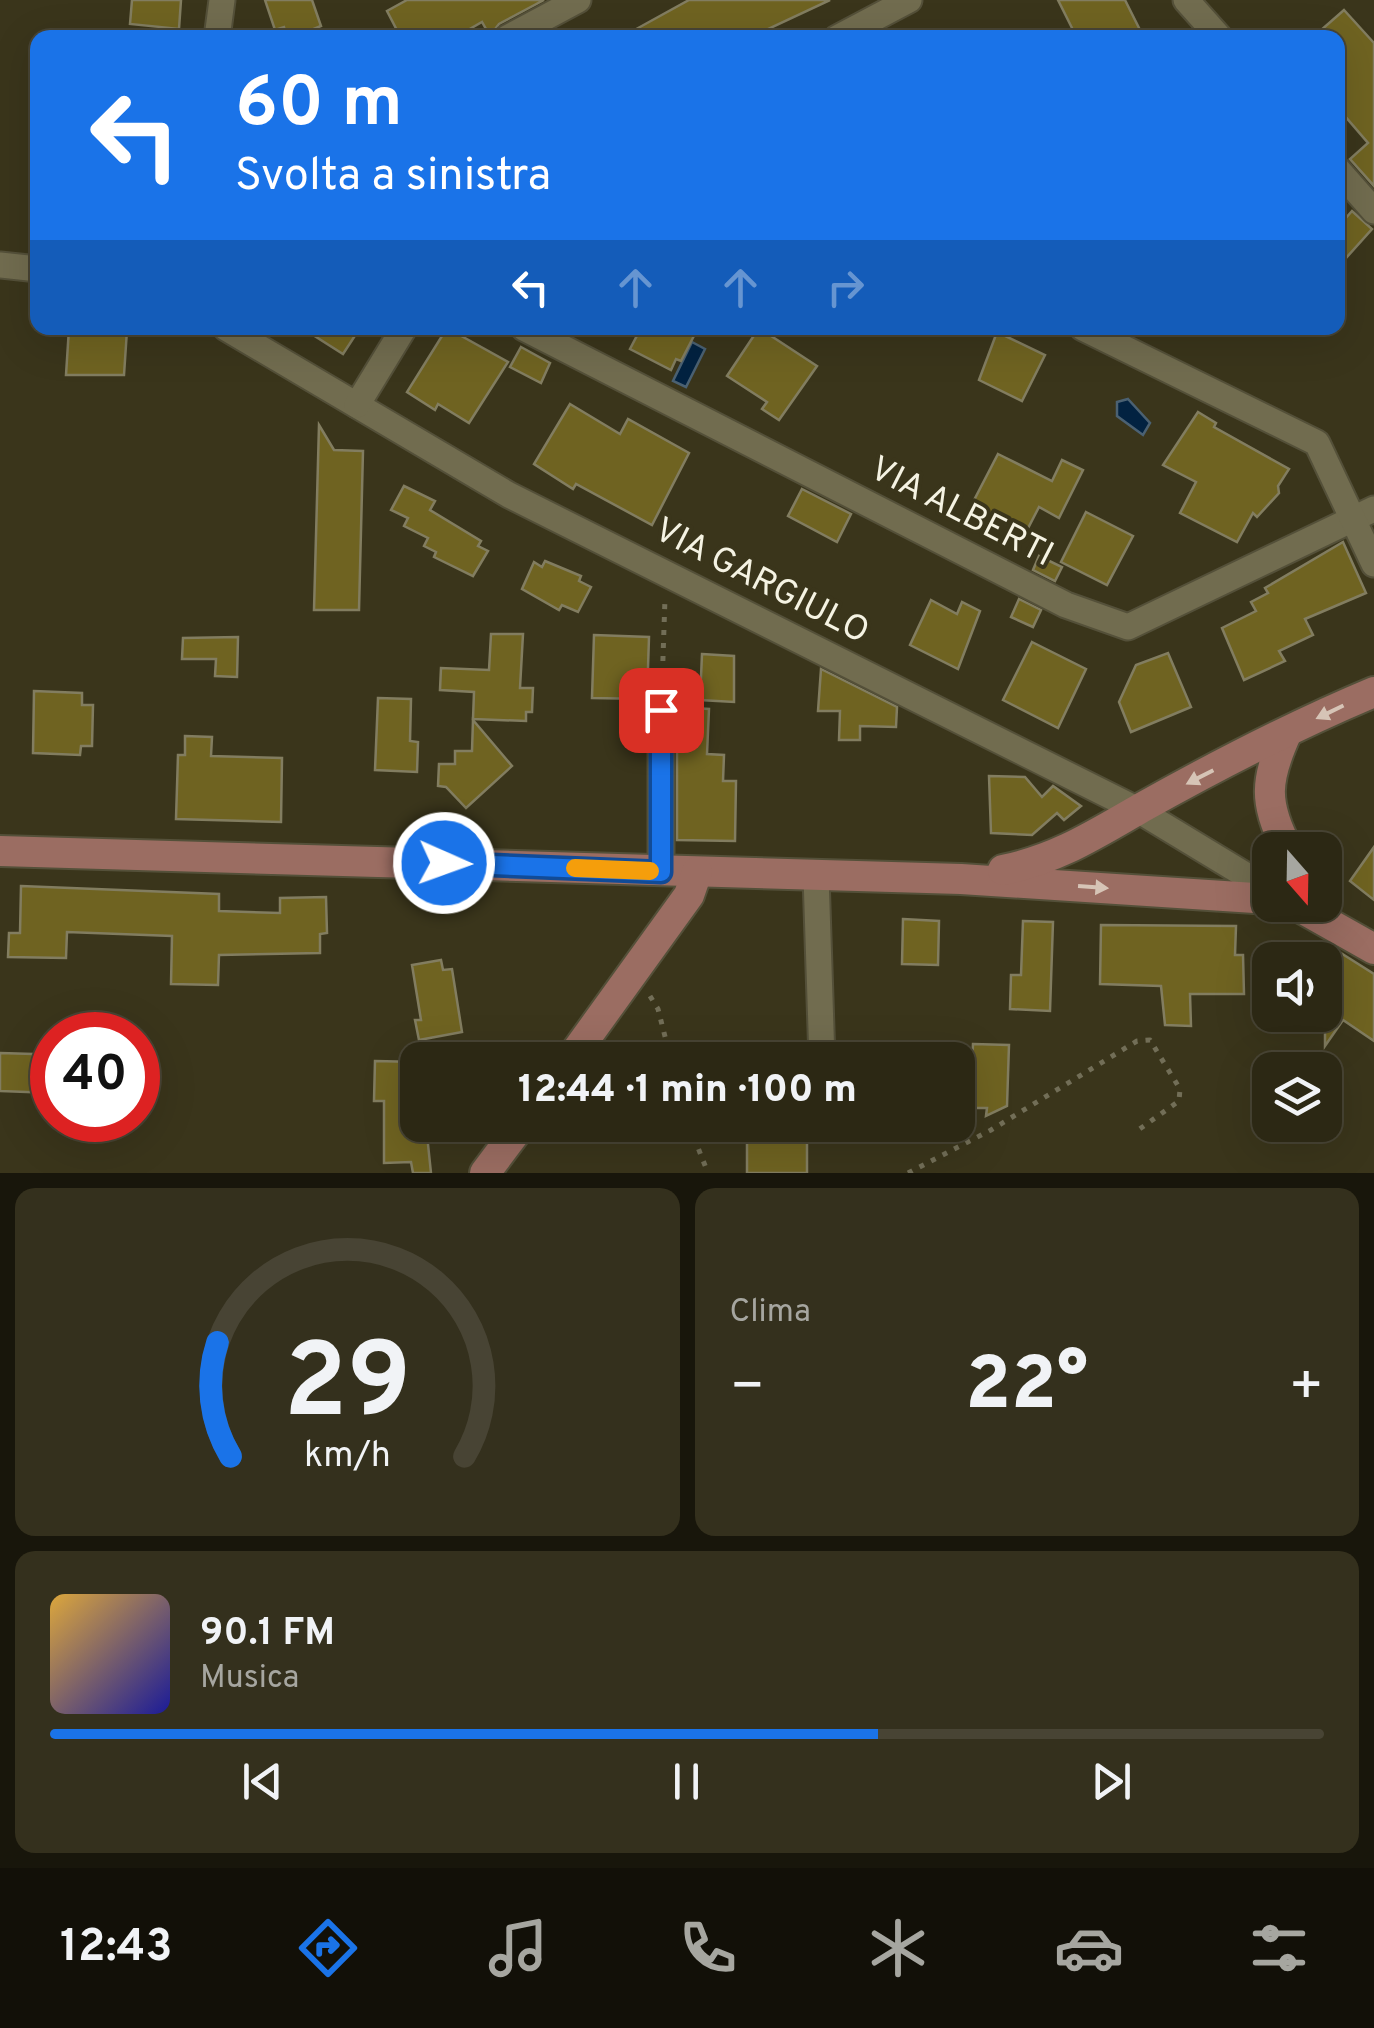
<!DOCTYPE html>
<html lang="it">
<head>
<meta charset="utf-8">
<style>
	:root { --surface:#2c2814; --page:#34301d; --text:#f1f3f6; --muted:#a6a6a0; --line:#484434; --accent:#1a73e8 }
	body { margin:0; font-family:Overpass,sans-serif; background:var(--page); color:var(--text); height:100vh; display:flex; flex-direction:column; font-size:38px; white-space:nowrap }
	* { box-sizing:border-box; margin:0 }
	p { font-size:32px; color:var(--muted) }
	.icon { flex:none; width:55px; height:55px; fill:none; stroke:currentColor; stroke-width:2; stroke-linecap:round; stroke-linejoin:round }
	.map { position:relative; height:1173px; overflow:hidden }
	.panel { display:flex; flex-direction:column; gap:15px; padding:15px; background:#18160b; flex:1 }
	.panel>* { flex:none }
	.banner { position:absolute; left:30px; top:30px; width:1315px; height:305px; border-radius:20px; box-shadow:0 10px 40px #0002,0 0 0 2px var(--line); background:#1a73e8; color:#fff; overflow:hidden }
	.needle { width:65px; rotate:160deg }
	.tools { position:absolute; left:1252px; top:832px; display:grid; gap:20px }
	.tools a { display:grid; place-items:center; width:90px; height:90px; border-radius:20px; background:var(--surface); box-shadow:0 10px 40px #0002,0 0 0 2px var(--line); font-size:50px }
	.speed { position:absolute; left:30px; top:1012px; display:flex; gap:20px; font-size:50px; font-weight:700; text-align:center }
	.speed>* { display:grid; place-content:center; width:130px; height:130px; border-radius:50%; background:var(--surface); box-shadow:0 10px 40px #0002,0 0 0 2px var(--line); line-height:1 }
	.speed .limit { border:15px solid #d22; background:#fff; color:#111 }
	.pin { position:absolute; display:grid; place-items:center; width:85px; height:85px; color:#fff; margin:-42px; border-radius:20px; box-shadow:0 5px 15px #0006 }
	.me { position:absolute; width:110px; margin:-55px; rotate:92deg; stroke-linejoin:round; filter:drop-shadow(0 0 8px #0008) }
	.turn { display:flex; align-items:center; gap:35px; height:210px; padding:0 40px; font-size:45px }
	.turn .icon { width:130px; height:130px; stroke-width:2.5 }
	.turn b { display:block; font-size:70px; line-height:85px }
	.lanes { display:flex; align-items:center; height:95px; padding:0 40px; background:#0003; justify-content:center; gap:50px; direction:ltr }
	.lanes .off { opacity:.35 }
	.big { font-size:75px; font-weight:800; line-height:1.1 }
	.panel .widget { flex:1; display:flex; flex-direction:column; justify-content:center; gap:15px; min-width:0; padding:0 35px; border-radius:20px; background:var(--page) }
	.panel .dial { align-items:center; gap:0 }
	.dial svg { height:260px; overflow:visible; fill:none; stroke:var(--line); stroke-width:7; stroke-linecap:round; text-anchor:middle }
	.dial text { fill:var(--text); stroke:none }
	.song { display:flex; align-items:center; gap:30px }
	.cover { width:120px; height:120px; border-radius:15px; background:linear-gradient(135deg,hsl(40 70% 55%),hsl(240 70% 35%)) }
	.played { height:10px; border-radius:5px; background:linear-gradient(90deg,var(--accent) 65%,var(--line) 65%) }
	.keys { display:flex; justify-content:space-around; direction:ltr }
	.heat { display:flex; justify-content:space-between; align-items:center; font-size:55px; direction:ltr }
	.panel .tiles { flex:1; display:grid; gap:15px; grid-template-columns:1fr 1fr }
	.widget:last-child { grid-column:span 2 }
	.trip { position:absolute; left:400px; top:1042px; width:575px; height:100px; border-radius:20px; background:var(--surface); box-shadow:0 10px 40px #0002,0 0 0 2px var(--line); font-weight:800; line-height:100px; text-align:center }
	.dock { display:flex; height:160px; justify-content:space-around; align-items:center; background:#121008; color:var(--muted) }
	.dock .icon { width:70px; height:70px }
	.dock .current { color:var(--accent) }
	.dock b { font-size:45px; color:var(--text) }
	.map>svg:first-child { display:block }
	.water { fill:#022241; stroke:#4b6172; stroke-width:2.5 }
	.building { fill:#6f6321; stroke:#827d60; stroke-width:2.5 }
	.lines { fill:none; stroke-linecap:round; stroke-linejoin:round }
	.street-casing { stroke:#545039; stroke-width:29 }
	.secondary-casing { stroke:#545039; stroke-width:34 }
	.path { stroke:#726e57; stroke-width:5; stroke-dasharray:5 8; stroke-linecap:butt }
	.street { stroke:#716c4f; stroke-width:25 }
	.secondary { stroke:#9b6d62; stroke-width:30 }
	.oneway { fill:#d6c4b6 }
	.route-casing { stroke:#114b97; stroke-width:25 }
	.route { stroke:#1a73e8; stroke-width:18 }
	.slow { stroke:#f59e0b; stroke-width:18 }
	.labels { text-anchor:middle; dominant-baseline:central; stroke-width:8; stroke-linejoin:round; paint-order:stroke }
	.street-label { font-size:35px; fill:#f5f3e3; stroke:#3a351b }
</style>
</head>
<body>
<div class="map">
<svg width="1374" height="1173" viewBox="0 0 1374 1173">
	<rect width="100%" height="100%" fill="#3a351b"/>
	<g class="water">
		<polygon points="692,342 705,349 686,387 673,381"/>
		<polygon points="1128,399 1150,423 1143,435 1117,416 1117,402"/>
	</g>
	<g class="building">
		<polygon points="132,0 181,0 179,29 130,24"/>
		<polygon points="265,0 312,0 321,26 311,30 313,38 287,38 284,27 275,30"/>
		<polygon points="407,0 544,0 499,24 490,36 482,22 454,38 401,38 387,11"/>
		<polygon points="689,0 830,0 749,38 620,38"/>
		<polygon points="1058,0 1125,0 1139,28 1133,38 1077,38"/>
		<polygon points="1344,10 1374,43 1374,186 1350,159 1368,143 1338,108 1338,38 1312,38"/>
		<polygon points="1352,211 1372,229 1338,267 1338,227"/>
		<polygon points="69,328 127,330 124,375 66,375"/>
		<polygon points="302,328 360,328 343,354"/>
		<polygon points="447,328 508,362 469,423 438,404 435,410 407,392"/>
		<polygon points="641,328 698,328 681,361 676,359 671,370 630,349"/>
		<polygon points="759,328 817,366 779,420 762,409 767,402 727,376"/>
		<polygon points="997,332 1045,355 1022,401 979,380"/>
		<polygon points="521,347 550,363 541,383 510,367"/>
		<polygon points="570,404 620,434 628,419 689,453 652,525 576,484 573,489 534,464"/>
		<polygon points="1198,412 1216,423 1214,427 1289,469 1278,486 1279,493 1257,517 1253,513 1237,542 1180,513 1196,482 1163,465"/>
		<polygon points="319,425 334,450 363,451 359,610 314,610"/>
		<polygon points="998,454 1052,481 1062,460 1083,470 1059,518 1039,507 1025,534 971,506"/>
		<polygon points="404,486 435,501 430,510 481,541 478,546 488,551 473,576 434,557 436,552 424,546 428,538 404,526 408,518 391,510"/>
		<polygon points="802,489 851,514 837,542 788,516"/>
		<polygon points="1086,512 1133,536 1107,585 1061,562"/>
		<polygon points="1343,542 1366,593 1305,619 1313,635 1279,651 1285,661 1244,680 1222,628 1256,611 1251,602 1268,593 1265,588"/>
		<polygon points="1039,556 1062,567 1055,581 1033,570"/>
		<polygon points="545,561 581,576 579,581 591,587 578,612 562,605 559,610 522,589 534,562 542,567"/>
		<polygon points="1019,599 1041,610 1033,627 1011,617"/>
		<polygon points="931,600 957,614 962,602 980,611 958,669 910,645"/>
		<polygon points="491,634 523,634 520,688 533,688 532,712 526,712 526,721 473,719 474,692 440,690 441,668 489,670"/>
		<polygon points="594,635 649,637 647,699 592,698"/>
		<polygon points="238,637 237,677 215,676 216,659 182,659 183,638"/>
		<polygon points="1032,642 1086,669 1058,728 1003,700"/>
		<polygon points="1168,653 1191,707 1131,732 1119,702 1136,665"/>
		<polygon points="702,654 734,656 734,702 700,700"/>
		<polygon points="821,669 897,707 896,727 860,726 860,740 839,740 840,711 818,711"/>
		<polygon points="34,691 82,693 82,705 93,705 92,746 81,746 80,755 33,753"/>
		<polygon points="378,698 411,699 410,741 418,742 417,772 375,770"/>
		<polygon points="677,707 709,709 707,754 724,755 723,781 736,781 735,841 677,840"/>
		<polygon points="473,720 512,766 466,808 446,787 438,786 439,764 455,764 455,751 472,751"/>
		<polygon points="185,736 212,737 211,756 282,758 281,822 176,819 178,755 185,755"/>
		<polygon points="989,776 1025,777 1042,797 1053,786 1081,806 1064,820 1057,813 1032,835 991,833"/>
		<polygon points="1374,847 1374,900 1350,881"/>
		<polygon points="21,886 219,894 219,911 280,913 280,898 326,897 327,933 320,934 320,953 219,955 218,985 171,984 172,936 67,932 66,958 8,957 9,933 20,933"/>
		<polygon points="903,919 939,921 938,965 902,964"/>
		<polygon points="1023,921 1053,922 1050,1011 1010,1009 1011,975 1021,975"/>
		<polygon points="1101,925 1236,926 1235,955 1243,955 1244,994 1190,994 1191,1026 1165,1025 1161,986 1100,984"/>
		<polygon points="1325,943 1374,974 1374,1041 1343,1020 1325,1046"/>
		<polygon points="441,960 443,970 452,969 462,1032 419,1040 415,1020 421,1020 412,965"/>
		<polygon points="973,1044 1009,1045 1007,1106 986,1116 987,1108 970,1108"/>
		<polygon points="0,1053 33,1054 32,1072 52,1072 52,1093 0,1091"/>
		<polygon points="375,1061 418,1062 418,1125 426,1125 431,1173 413,1173 411,1162 384,1163 384,1101 374,1101"/>
		<rect x="747" y="1140" width="60" height="33"/>
	</g>
	<g class="lines">
		<defs>
			<g id="street">
				<polyline points="1186,0 1220,38"/>
				<polyline points="217,38 222,0"/>
				<polyline points="507,38 578,0"/>
				<polyline points="837,38 909,0"/>
				<polyline points="1338,170 1374,211"/>
				<polyline points="0,265 38,269"/>
				<polyline points="226,328 509,495 1138,810 1270,890"/>
				<polyline points="524,328 1066,605 1128,627 1374,509"/>
				<polyline points="1083,328 1317,443 1374,564"/>
				<polyline points="357,405 404,328"/>
				<polyline points="661,872 661,710"/>
				<polyline points="816,876 822,1060"/>
			</g>
			<g id="secondary">
				<path d="M1287,732C1265,780 1263,803 1288,850"/>
				<polyline points="0,851 961,879 1270,899"/>
				<path d="M1003,870C1057,859 1094,835 1141,808C1216,766 1295,725 1374,692"/>
				<polyline points="1296,905 1374,949"/>
				<polyline points="570,1060 689,895 697,872"/>
				<polyline points="485,1173 521,1125"/>
			</g>
		</defs>
		<use href="#street" class="street-casing"/>
		<use href="#secondary" class="secondary-casing"/>
		<g class="path">
			<polyline points="662,687 665,598"/>
			<polyline points="650,996 658,1009 671,1060"/>
			<polyline points="689,1125 708,1173"/>
			<polyline points="908,1173 991,1130 1137,1041 1150,1040 1180,1089 1179,1101 1134,1133"/>
		</g>
		<use href="#street" class="street"/>
		<use href="#secondary" class="secondary"/>
	</g>
	<defs><path id="oneway-solid" d="M-6-.8H1V-3.2L6.5 0L1 3.2V.8H-6Z" transform="scale(2.5)"/></defs>
	<g class="oneway">
		<use href="#oneway-solid" transform="translate(1330 712) rotate(154)"/>
		<use href="#oneway-solid" transform="translate(1200 777) rotate(153)"/>
		<use href="#oneway-solid" transform="translate(1093 887) rotate(4)"/>
	</g>
	<g class="lines">
		<defs>
			<polyline id="route" points="444,863 661,872 661,710"/>
		</defs>
		<use href="#route" class="route-casing"/>
		<use href="#route" class="route"/>
		<polyline class="slow" points="575,868 650,871"/>
	</g>
	<g class="labels">
		<g class="street-label">
			<text transform="translate(961 513) rotate(27)">VIA ALBERTI</text>
			<text transform="translate(761 582) rotate(27)">VIA GARGIULO</text>
		</g>
	</g>
</svg>
<div class="tools">
<a><svg class="needle" viewBox="-14 -14 28 28"><path d="M0-13l5 13h-10z" fill="#e53935"/><path d="M0 13l5-13h-10z" fill="#a6a6a0"/></svg></a>
<a><svg class="icon" aria-label="sound" viewBox="0 0 24 24"><path d="M4 9h4l5-4v14l-5-4H4zM17 9q2 3 0 6"/></svg></a>
<a><svg class="icon" aria-label="layers" viewBox="0 0 24 24"><path d="M12 4l9 5-9 5-9-5zM3 14l9 5 9-5"/></svg></a>
</div>
<div class="speed"><div class="limit">40</div></div>
<div class="pin" style="left:661px;top:710px;background:#d93025"><svg class="icon" aria-label="arrive" viewBox="0 0 24 24"><path d="M6 21V4h12l-3 4 3 4H6"/></svg></div>
<svg class="me" style="left:444px;top:863px" viewBox="-20 -20 40 40"><circle r="17" fill="#1a73e8" stroke="#fff" stroke-width="3"/><path d="M0-11L8 9 0 5-8 9z" fill="#fff"/></svg>
<div class="trip">12:44 · 1 min · 100 m</div>
<div class="banner">
<div class="turn"><svg class="icon" aria-label="left" viewBox="0 0 24 24"><path d="M17 20v-9H6M10 6l-5 5 5 5"/></svg><div><b>60 m</b>Svolta a sinistra</div></div>
<div class="lanes"><svg class="icon" aria-label="left" viewBox="0 0 24 24"><path d="M17 20v-9H6M10 6l-5 5 5 5"/></svg><svg class="icon off" aria-label="ahead" viewBox="0 0 24 24"><path d="M12 20V5M6 11l6-6 6 6"/></svg><svg class="icon off" aria-label="ahead" viewBox="0 0 24 24"><path d="M12 20V5M6 11l6-6 6 6"/></svg><svg class="icon off" aria-label="right" viewBox="0 0 24 24"><path d="M7 20v-9h11M14 6l5 5-5 5"/></svg></div>
</div>
</div>
<section class="panel">
<div class="tiles">
<div class="widget dial"><svg viewBox="0 0 100 80">
<path d="M14 69A42 42 0 1 1 86 69"/>
<path d="M14 69A42 42 0 0 1 10 34" stroke="#1a73e8"/>
<text x="50" y="56" font-size="32" font-weight="700">29</text>
<text x="50" y="72" font-size="11">km/h</text>
</svg></div>
<div class="widget"><p>Clima</p>
<div class="heat"><a>−</a><b class="big">22°</b><a>+</a></div>
</div>
<div class="widget">
<div class="song"><i class="cover"></i><div><b>90.1 FM</b><p>Musica</p></div></div>
<div class="played"></div>
<div class="keys"><svg class="icon" aria-label="previous" viewBox="0 0 24 24"><path d="M18 5L8 12l10 7zM5 5v14"/></svg><svg class="icon" aria-label="pause" viewBox="0 0 24 24"><path d="M8 5v14M16 5v14"/></svg><svg class="icon" aria-label="next" viewBox="0 0 24 24"><path d="M6 5l10 7-10 7zM19 5v14"/></svg></div>
</div>
</div>
</section>
<nav class="dock">
<b>12:43</b>
<svg class="icon current" aria-label="directions" viewBox="0 0 24 24"><path d="M12 3l9 9-9 9-9-9zM9 14v-3h6M13 9l2 2-2 2"/></svg>
<svg class="icon" aria-label="music" viewBox="0 0 24 24"><path d="M9 18V5l10-2v13"/><circle cx="6" cy="18" r="3"/><circle cx="16" cy="16" r="3"/></svg>
<svg class="icon" aria-label="phone" viewBox="0 0 24 24"><path d="M5 4h4l2 5-3 2q2 4 5 5l2-3 5 2v4C11 20 4 13 5 4z"/></svg>
<svg class="icon" aria-label="climate" viewBox="0 0 24 24"><path d="M12 3v18M4 7l16 10M4 17L20 7"/></svg>
<svg class="icon" aria-label="car" viewBox="0 0 24 24"><path d="M5 17H2v-5l4-1 3-4h7l3 4 3 1v5h-3M9 17h6M6 11h13"/><circle cx="7" cy="17" r="2"/><circle cx="17" cy="17" r="2"/></svg>
<svg class="icon" aria-label="filters" viewBox="0 0 24 24"><path d="M4 7h16M4 17h16"/><circle cx="9" cy="7" r="2"/><circle cx="15" cy="17" r="2"/></svg>
</nav>
</body>
</html>
